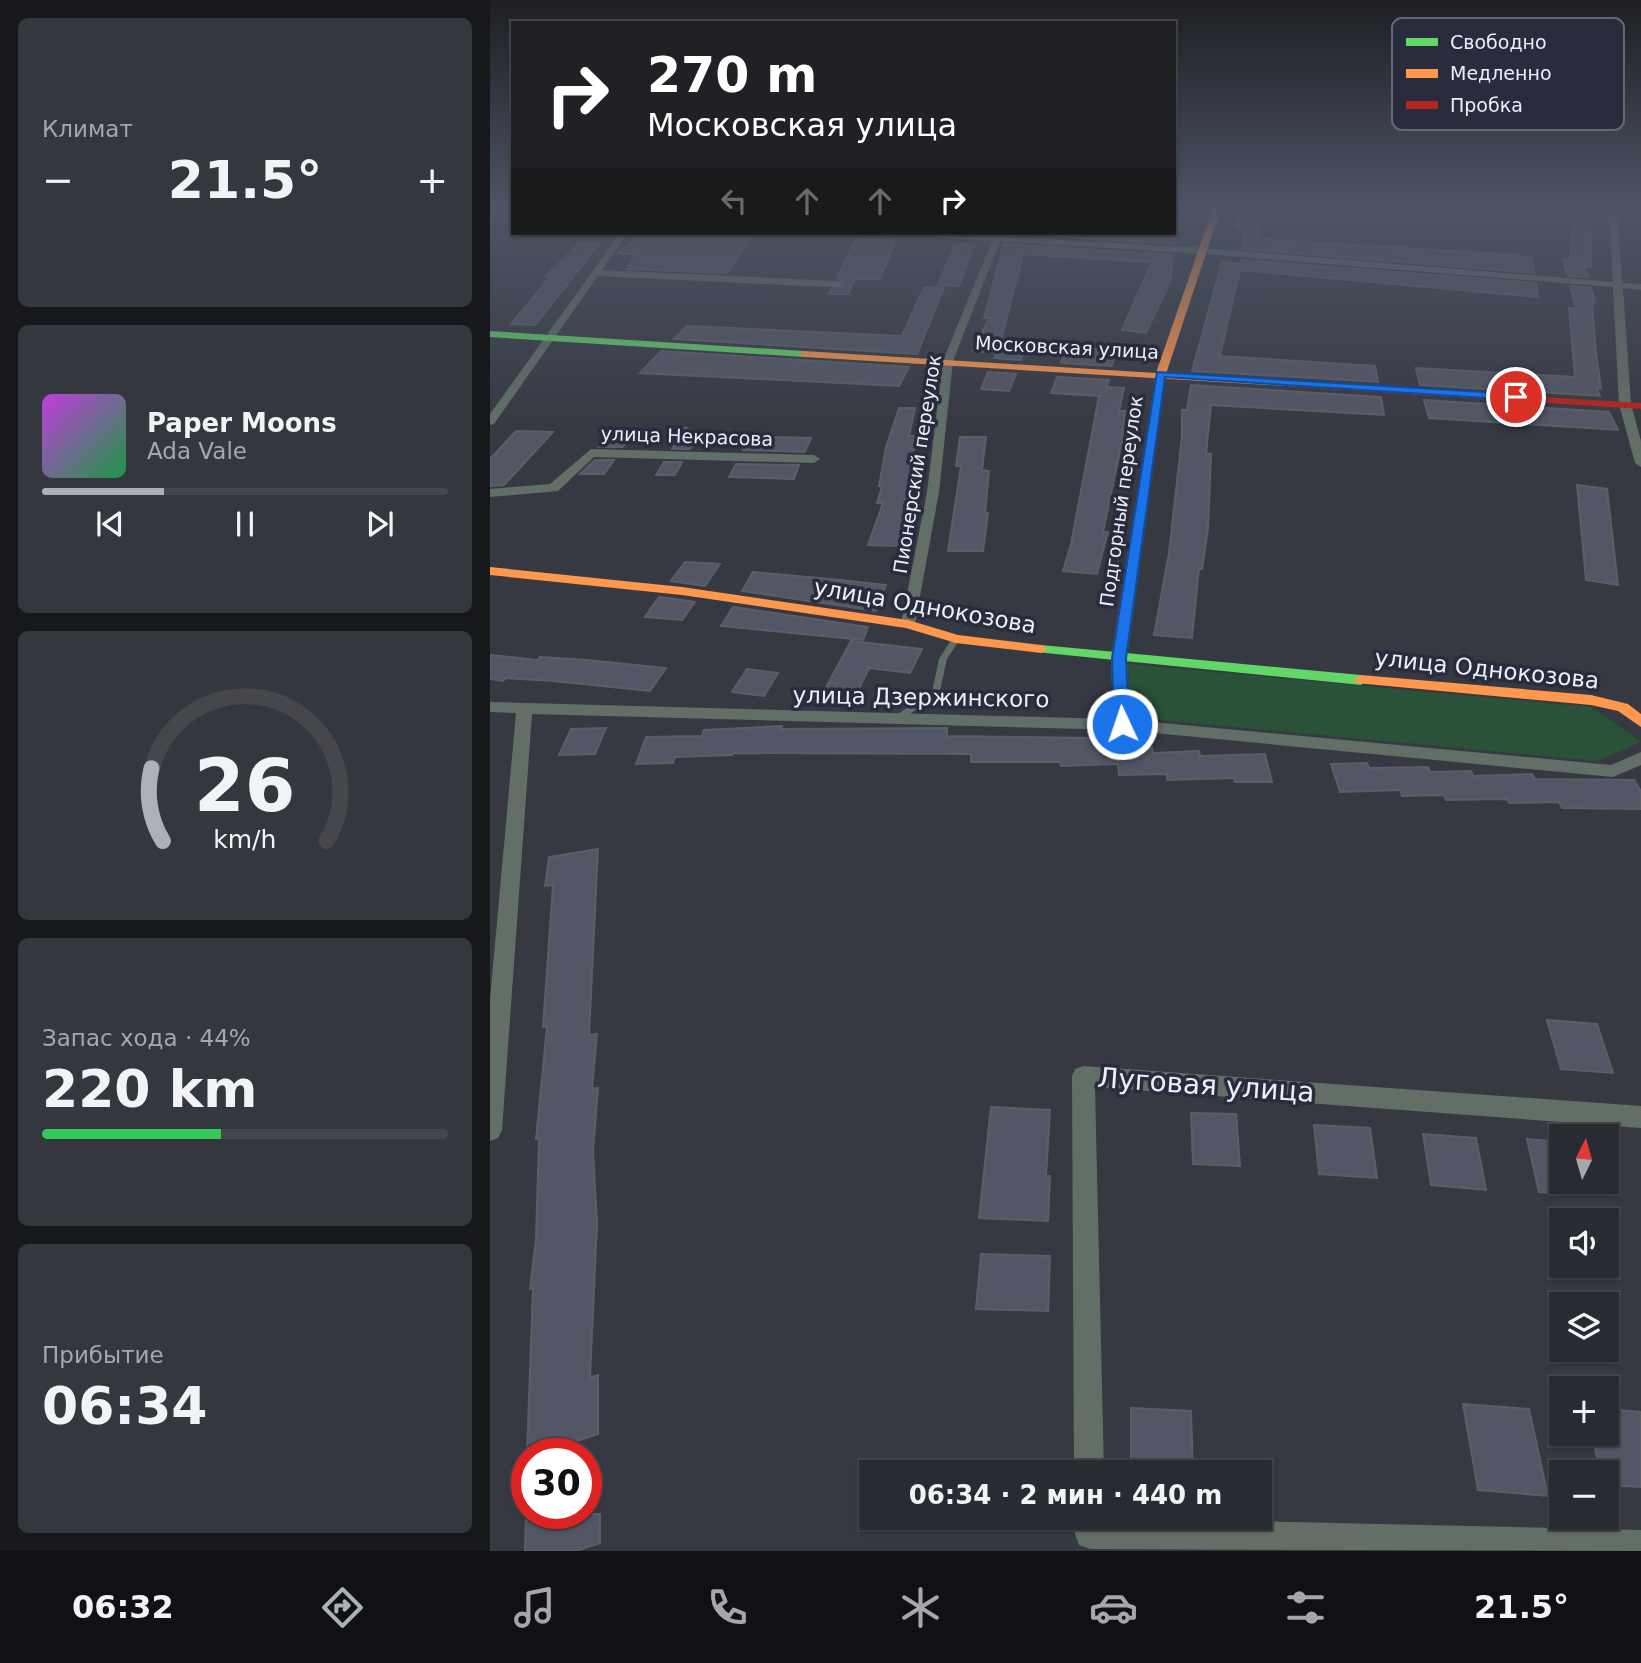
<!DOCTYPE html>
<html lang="ru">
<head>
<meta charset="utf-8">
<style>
	:root { --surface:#292b32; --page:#35373e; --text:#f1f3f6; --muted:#a5a7ac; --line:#45474d; --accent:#adafb9 }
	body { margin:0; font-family:"DejaVu Sans",sans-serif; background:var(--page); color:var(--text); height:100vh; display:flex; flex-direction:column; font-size:26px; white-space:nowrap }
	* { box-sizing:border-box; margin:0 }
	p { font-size:23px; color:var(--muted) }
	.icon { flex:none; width:38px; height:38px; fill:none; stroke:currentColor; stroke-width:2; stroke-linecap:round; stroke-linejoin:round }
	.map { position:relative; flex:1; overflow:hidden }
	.details { display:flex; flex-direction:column; gap:18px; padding:18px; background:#17181c; width:490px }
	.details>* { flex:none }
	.guide { position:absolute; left:21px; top:21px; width:665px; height:214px; border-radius:0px; box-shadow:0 2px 5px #0004,0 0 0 2px var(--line); background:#202124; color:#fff; overflow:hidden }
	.needle { width:46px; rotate:5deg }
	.controls { position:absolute; left:1059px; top:1124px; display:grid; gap:14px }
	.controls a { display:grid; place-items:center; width:70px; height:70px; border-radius:0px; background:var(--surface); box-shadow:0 2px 5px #0004,0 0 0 2px var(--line); font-size:35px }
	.speed { position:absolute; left:21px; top:1438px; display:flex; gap:14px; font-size:35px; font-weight:700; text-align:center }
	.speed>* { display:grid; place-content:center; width:91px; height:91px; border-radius:50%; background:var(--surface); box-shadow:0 2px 5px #0004,0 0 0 2px var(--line); line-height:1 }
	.speed .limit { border:10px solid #d22; background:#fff; color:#111 }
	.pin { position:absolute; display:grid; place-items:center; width:60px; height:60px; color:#fff; margin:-30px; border:4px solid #fff; border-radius:50%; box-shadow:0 2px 7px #0007 }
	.me { position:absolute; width:77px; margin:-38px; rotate:357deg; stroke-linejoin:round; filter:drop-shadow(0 0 5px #0008) }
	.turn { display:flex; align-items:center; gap:24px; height:147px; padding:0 21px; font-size:32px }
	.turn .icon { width:91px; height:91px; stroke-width:2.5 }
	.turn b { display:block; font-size:49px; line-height:60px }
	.lanes { display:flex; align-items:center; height:66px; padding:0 21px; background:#0003; justify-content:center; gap:35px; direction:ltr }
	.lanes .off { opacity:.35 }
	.big { font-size:52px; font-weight:700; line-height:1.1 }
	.details .tile { flex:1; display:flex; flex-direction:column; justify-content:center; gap:10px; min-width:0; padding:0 24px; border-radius:10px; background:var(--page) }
	.details .dial { align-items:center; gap:0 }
	.dial svg { height:182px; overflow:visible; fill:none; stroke:var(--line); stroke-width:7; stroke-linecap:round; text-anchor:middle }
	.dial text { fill:var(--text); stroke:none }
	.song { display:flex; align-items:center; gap:21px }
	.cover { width:84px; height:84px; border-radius:10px; background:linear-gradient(135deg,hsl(290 70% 55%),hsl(140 70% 35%)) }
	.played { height:7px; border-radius:4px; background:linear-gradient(90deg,var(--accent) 30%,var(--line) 30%) }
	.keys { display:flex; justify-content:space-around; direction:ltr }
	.heat { display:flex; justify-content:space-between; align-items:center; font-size:38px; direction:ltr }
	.charge { height:10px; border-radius:5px; background:linear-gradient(90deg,#34c759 44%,var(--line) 0) }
	.trip { position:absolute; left:369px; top:1460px; width:413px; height:70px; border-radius:0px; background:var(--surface); box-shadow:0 2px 5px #0004,0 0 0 2px var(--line); font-weight:700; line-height:70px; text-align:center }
	.tab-bar { display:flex; height:112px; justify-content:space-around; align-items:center; background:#101114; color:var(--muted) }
	.tab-bar .icon { width:49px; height:49px }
	.tab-bar .current { color:var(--accent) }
	.tab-bar b { font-size:32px; color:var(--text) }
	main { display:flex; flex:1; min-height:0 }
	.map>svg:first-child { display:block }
	.green { fill:#2a5238 }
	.building { fill:#535664; stroke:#5c5e66; stroke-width:2 }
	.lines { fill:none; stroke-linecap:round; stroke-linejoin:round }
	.lane { fill:#626f67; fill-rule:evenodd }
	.street { fill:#626f67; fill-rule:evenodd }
	.fast { fill:#63d668; fill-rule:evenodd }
	.slow { fill:#ff974d; fill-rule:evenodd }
	.jam { fill:#b3261e; fill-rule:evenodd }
	.route { fill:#1a73e8; stroke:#114b97; stroke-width:2 }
	.labels { text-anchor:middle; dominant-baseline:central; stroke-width:7; stroke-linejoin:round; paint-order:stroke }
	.far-street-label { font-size:19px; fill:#eceff9; stroke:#292c3c }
	.street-label { font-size:23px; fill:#eceff9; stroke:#292c3c }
	.near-street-label { font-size:28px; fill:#eceff9; stroke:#292c3c }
	.key { fill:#292c3c; stroke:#646675; stroke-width:2 }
	.key-label { font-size:19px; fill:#eceff9 }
</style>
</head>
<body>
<main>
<section class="details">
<div class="tile"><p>Климат</p>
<div class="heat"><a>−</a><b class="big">21.5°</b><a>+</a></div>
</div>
<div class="tile">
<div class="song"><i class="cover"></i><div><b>Paper Moons</b><p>Ada Vale</p></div></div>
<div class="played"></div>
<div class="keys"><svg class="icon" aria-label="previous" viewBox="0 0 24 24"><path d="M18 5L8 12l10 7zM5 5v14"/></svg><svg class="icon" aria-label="pause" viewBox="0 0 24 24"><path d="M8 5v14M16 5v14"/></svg><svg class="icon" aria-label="next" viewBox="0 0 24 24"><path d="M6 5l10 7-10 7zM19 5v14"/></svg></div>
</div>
<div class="tile dial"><svg viewBox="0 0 100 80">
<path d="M14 69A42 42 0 1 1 86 69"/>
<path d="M14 69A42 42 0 0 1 9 37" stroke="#adafb9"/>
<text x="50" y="56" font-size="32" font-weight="700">26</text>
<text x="50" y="72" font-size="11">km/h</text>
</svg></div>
<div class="tile"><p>Запас хода · 44%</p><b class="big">220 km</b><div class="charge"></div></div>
<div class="tile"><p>Прибытие</p><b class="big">06:34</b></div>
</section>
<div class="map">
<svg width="1151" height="1551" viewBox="0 0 1151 1551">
	<rect width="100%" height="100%" fill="#373942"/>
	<polygon class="green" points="638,664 1102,707 1151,742 1107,761 640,717"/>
	<g class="building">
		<polygon points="750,208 770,208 769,239 1027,255 1041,258 1044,273 752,249 755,228 746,228"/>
		<polygon points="1083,224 1101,226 1101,267 1095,267 1098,277 1077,276 1073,260 1080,260"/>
		<polygon points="153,233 214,233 264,235 237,273 137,269 147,254 127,254"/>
		<polygon points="517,233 659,233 685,234 684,244"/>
		<polygon points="366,239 405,241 390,279 365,279 358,294 339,294 341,289 355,285 347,278"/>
		<polygon points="89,243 110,243 45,325 21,324 61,276 56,276"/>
		<polygon points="465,244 484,245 469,286 448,285"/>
		<polygon points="514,244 683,255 680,282 656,333 632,330 662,262 533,254 510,345 537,345 531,360 504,358 507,353 483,351 499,318 494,318"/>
		<polygon points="751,260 1046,283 1048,297 750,270 751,265 730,356 885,366 888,382 702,371 732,262 751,264"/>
		<polygon points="1080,286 1101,288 1105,302 1102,301 1106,352 1111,389 1106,388 1110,396 930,385 926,368 1085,377 1079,308 1086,309"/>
		<polygon points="434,287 454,288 427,354 184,339 197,326 412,336"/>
		<polygon points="576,347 626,350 622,366 571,363"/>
		<polygon points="171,351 419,367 409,386 150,373"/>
		<polygon points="498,372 526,374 519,391 491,389"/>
		<polygon points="567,377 619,380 617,387 634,388 629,411 635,411 632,441 613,532 618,532 607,574 573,571 581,544 609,396 561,393"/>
		<polygon points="701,385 891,397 894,415 721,405 716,454 721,454 718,529 712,569 709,569 702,638 664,635 679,553 692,436 692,410 697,410"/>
		<polygon points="934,400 1119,412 1128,430 939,418"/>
		<polygon points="409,408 425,408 419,436 428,436 423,453 427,453 421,491 407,546 378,545 393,503 387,503 392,486 389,486 396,447"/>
		<polygon points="195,427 208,435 200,449 182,449"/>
		<polygon points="26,431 63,432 14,485 0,486 0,459"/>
		<polygon points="119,433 142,433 133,447 109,447"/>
		<polygon points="260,436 281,437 321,438 315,452 253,450"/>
		<polygon points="470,437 496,437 492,470 499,471 495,513 498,513 493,551 458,551 471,466 466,466"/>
		<polygon points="105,460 124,460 114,474 90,474"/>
		<polygon points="174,462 192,462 185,475 166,475"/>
		<polygon points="246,464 309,465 304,479 239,477"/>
		<polygon points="1087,485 1117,489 1128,585 1096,580"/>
		<polygon points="195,562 230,564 215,586 181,581"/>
		<polygon points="263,572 350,580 396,585 386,611 252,591"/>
		<polygon points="169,597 192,600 205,602 192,620 155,617"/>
		<polygon points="243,607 378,627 373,640 231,626"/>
		<polygon points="361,641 432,649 420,673 379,668 366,695 334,691"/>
		<polygon points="0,655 48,660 50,657 97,660 176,668 160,691 63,681 16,678 13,681 0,679"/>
		<polygon points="257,669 288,673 274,696 242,692"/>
		<polygon points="292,726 291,729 457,728 457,736 605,738 606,749 662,747 663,753 709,751 710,756 775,754 782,782 745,782 744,778 677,780 677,774 629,775 628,764 571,766 570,762 481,762 481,754 243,753 242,755 185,757 183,763 146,764 156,737 212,736 214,730"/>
		<polygon points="116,728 105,754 69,755 81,729"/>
		<polygon points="877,763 879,768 938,767 940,772 981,771 983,776 1042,774 1045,779 1144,780 1151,791 1151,809 1072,808 1069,802 1019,803 1017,799 956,800 954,795 912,796 910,790 850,792 841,764"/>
		<polygon points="108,849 99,1035 107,1034 102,1089 108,1088 103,1151 107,1223 100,1378 108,1375 108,1434 47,1454 37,1454 43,1288 40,1289 46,1239 49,1139 46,1139 57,1026 53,1027 63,885 55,886 59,857"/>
		<polygon points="1057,1020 1107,1024 1123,1073 1071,1069"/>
		<polygon points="501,1107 560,1110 556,1176 560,1176 558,1221 489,1218"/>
		<polygon points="701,1113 746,1114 750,1166 703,1164"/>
		<polygon points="824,1125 880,1128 887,1178 829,1174"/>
		<polygon points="933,1134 986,1138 996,1190 941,1185"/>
		<polygon points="1037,1139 1071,1142 1071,1194 1049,1192"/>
		<polygon points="491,1254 560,1256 558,1311 486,1309"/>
		<polygon points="973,1404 1039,1409 1058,1496 988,1490"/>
		<polygon points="641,1408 701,1411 703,1472 641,1472"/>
		<polygon points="1116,1409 1151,1412 1151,1487 1116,1485 1116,1472 1111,1472 1101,1433 1116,1433"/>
		<polygon points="36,1514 110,1514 110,1543 86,1551 35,1551"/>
	</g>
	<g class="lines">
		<polygon class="lane" points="463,637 466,637 470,639 457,659 449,695 412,719 406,719 405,717 406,715 442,692 449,659"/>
		<g class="street">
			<polygon points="1119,208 1127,208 1132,283 1151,284 1151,290 1133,288 1141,404 1151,441 1151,467 1145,463 1129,404 1123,287 714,254 510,241 463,361 449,492 425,624 418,628 411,624 437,492 453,361 502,241 410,235 406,233 504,236 505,233 513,233 512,237 714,248 1123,282"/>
			<polygon points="0,211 23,212 23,216 0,215"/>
			<polygon points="130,233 138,233 112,270 348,281 353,284 348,287 317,286 108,276 4,424 0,425 0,414"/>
			<polygon points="671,371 676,374 637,658 640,720 1121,765 1151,752 1151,765 1123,777 632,730 42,714 12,1130 8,1138 0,1141 0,999 26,713 0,712 0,702 623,719 621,658 666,374"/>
			<polygon points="101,449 324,455 330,459 324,463 104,457 68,491 0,497 0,489 60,484"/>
			<polygon points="593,1066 1151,1106 1151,1128 605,1087 614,1472 584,1472 582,1076 585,1069"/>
			<polygon points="585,1517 1151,1530 1151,1551 600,1549 589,1545 585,1534"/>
		</g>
		<g class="fast">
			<polygon points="0,331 314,351 319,354 314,357 0,337"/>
			<polygon points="551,645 871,675 878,680 871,685 546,652 544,649 546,646"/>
		</g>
		<g class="slow">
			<polygon points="723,208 731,208 676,374 810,382 815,385 813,387 314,357 309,354 314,351 666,373"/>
			<polygon points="0,567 192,587 418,620 468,635 551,645 558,649 551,653 466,643 416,628 192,595 0,575"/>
			<polygon points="871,675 1101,695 1138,704 1151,714 1151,727 1128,711 1101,705 866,683 864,680"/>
		</g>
		<polygon class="jam" points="810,382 1151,403 1151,409 807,387 805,385"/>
	</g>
	<linearGradient id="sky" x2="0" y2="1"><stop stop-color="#1e1f24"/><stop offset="0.49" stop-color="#4d5465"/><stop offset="1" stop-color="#4d5465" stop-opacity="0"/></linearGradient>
	<rect width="1151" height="425" fill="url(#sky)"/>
	<polygon class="route" points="667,372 1026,394 1031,397 1026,400 675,377 636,658 639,724 632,729 624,724 622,658"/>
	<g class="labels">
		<g class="far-street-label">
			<text transform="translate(577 347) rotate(3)">Московская улица</text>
			<text transform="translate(197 436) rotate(2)">улица Некрасова</text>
			<text transform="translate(427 464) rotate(-81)">Пионерский переулок</text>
			<text transform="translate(631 501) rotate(-82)">Подгорный переулок</text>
		</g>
		<g class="street-label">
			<text transform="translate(435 606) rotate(10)">улица Однокозова</text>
			<text transform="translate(997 669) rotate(6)">улица Однокозова</text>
			<text transform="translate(431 697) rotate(1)">улица Дзержинского</text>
		</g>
		<g class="near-street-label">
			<text transform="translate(716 1085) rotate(4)">Луговая улица</text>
		</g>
	</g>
	<rect x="902" y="18" width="232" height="112" rx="10" class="key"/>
	<rect x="916" y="38" width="32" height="8" fill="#63d668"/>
	<rect x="916" y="69" width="32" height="9" fill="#ff974d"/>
	<rect x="916" y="101" width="32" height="8" fill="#b3261e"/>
	<g class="key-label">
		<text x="960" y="49">Свободно</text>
		<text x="960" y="80">Медленно</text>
		<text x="960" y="112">Пробка</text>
	</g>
</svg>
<div class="controls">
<a><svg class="needle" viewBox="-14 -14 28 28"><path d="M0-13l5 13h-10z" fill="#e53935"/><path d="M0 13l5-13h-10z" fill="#a5a7ac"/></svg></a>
<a><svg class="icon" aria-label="sound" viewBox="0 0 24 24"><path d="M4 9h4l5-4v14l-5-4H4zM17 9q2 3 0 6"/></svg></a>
<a><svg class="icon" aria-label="layers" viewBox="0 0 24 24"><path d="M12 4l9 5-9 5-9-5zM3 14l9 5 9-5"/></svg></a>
<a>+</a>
<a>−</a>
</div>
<div class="speed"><div class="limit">30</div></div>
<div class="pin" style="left:1026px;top:397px;background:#d93025"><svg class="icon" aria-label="arrive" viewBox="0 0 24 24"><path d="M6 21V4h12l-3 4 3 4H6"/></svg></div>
<svg class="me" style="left:632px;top:724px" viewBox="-20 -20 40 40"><circle r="17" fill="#1a73e8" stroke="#fff" stroke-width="3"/><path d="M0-11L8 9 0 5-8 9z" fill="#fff"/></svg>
<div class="trip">06:34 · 2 мин · 440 m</div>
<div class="guide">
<div class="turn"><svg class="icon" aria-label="right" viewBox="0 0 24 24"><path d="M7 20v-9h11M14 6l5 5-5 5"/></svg><div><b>270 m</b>Московская улица</div></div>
<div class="lanes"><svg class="icon off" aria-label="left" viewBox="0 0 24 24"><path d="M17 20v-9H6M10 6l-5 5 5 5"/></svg><svg class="icon off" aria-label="ahead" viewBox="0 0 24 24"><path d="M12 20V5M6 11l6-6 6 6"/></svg><svg class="icon off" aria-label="ahead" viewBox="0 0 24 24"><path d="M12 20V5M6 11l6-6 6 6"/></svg><svg class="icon" aria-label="right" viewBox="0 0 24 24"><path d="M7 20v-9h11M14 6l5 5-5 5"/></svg></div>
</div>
</div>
</main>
<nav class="tab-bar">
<b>06:32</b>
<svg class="icon current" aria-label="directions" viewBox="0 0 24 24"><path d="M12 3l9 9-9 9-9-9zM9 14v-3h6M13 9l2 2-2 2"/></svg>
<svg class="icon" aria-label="music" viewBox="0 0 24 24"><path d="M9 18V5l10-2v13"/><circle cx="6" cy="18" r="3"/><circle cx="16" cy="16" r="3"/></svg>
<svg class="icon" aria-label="phone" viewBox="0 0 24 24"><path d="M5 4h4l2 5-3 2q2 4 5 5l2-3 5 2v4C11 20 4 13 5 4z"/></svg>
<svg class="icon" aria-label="climate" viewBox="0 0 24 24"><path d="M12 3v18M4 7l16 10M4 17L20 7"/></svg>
<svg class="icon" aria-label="car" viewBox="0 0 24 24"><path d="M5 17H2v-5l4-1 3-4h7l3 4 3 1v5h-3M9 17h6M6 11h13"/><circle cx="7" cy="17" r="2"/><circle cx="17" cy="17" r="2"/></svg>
<svg class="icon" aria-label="filters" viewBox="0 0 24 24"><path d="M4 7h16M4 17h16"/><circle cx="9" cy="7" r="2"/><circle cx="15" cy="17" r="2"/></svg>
<b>21.5°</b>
</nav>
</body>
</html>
